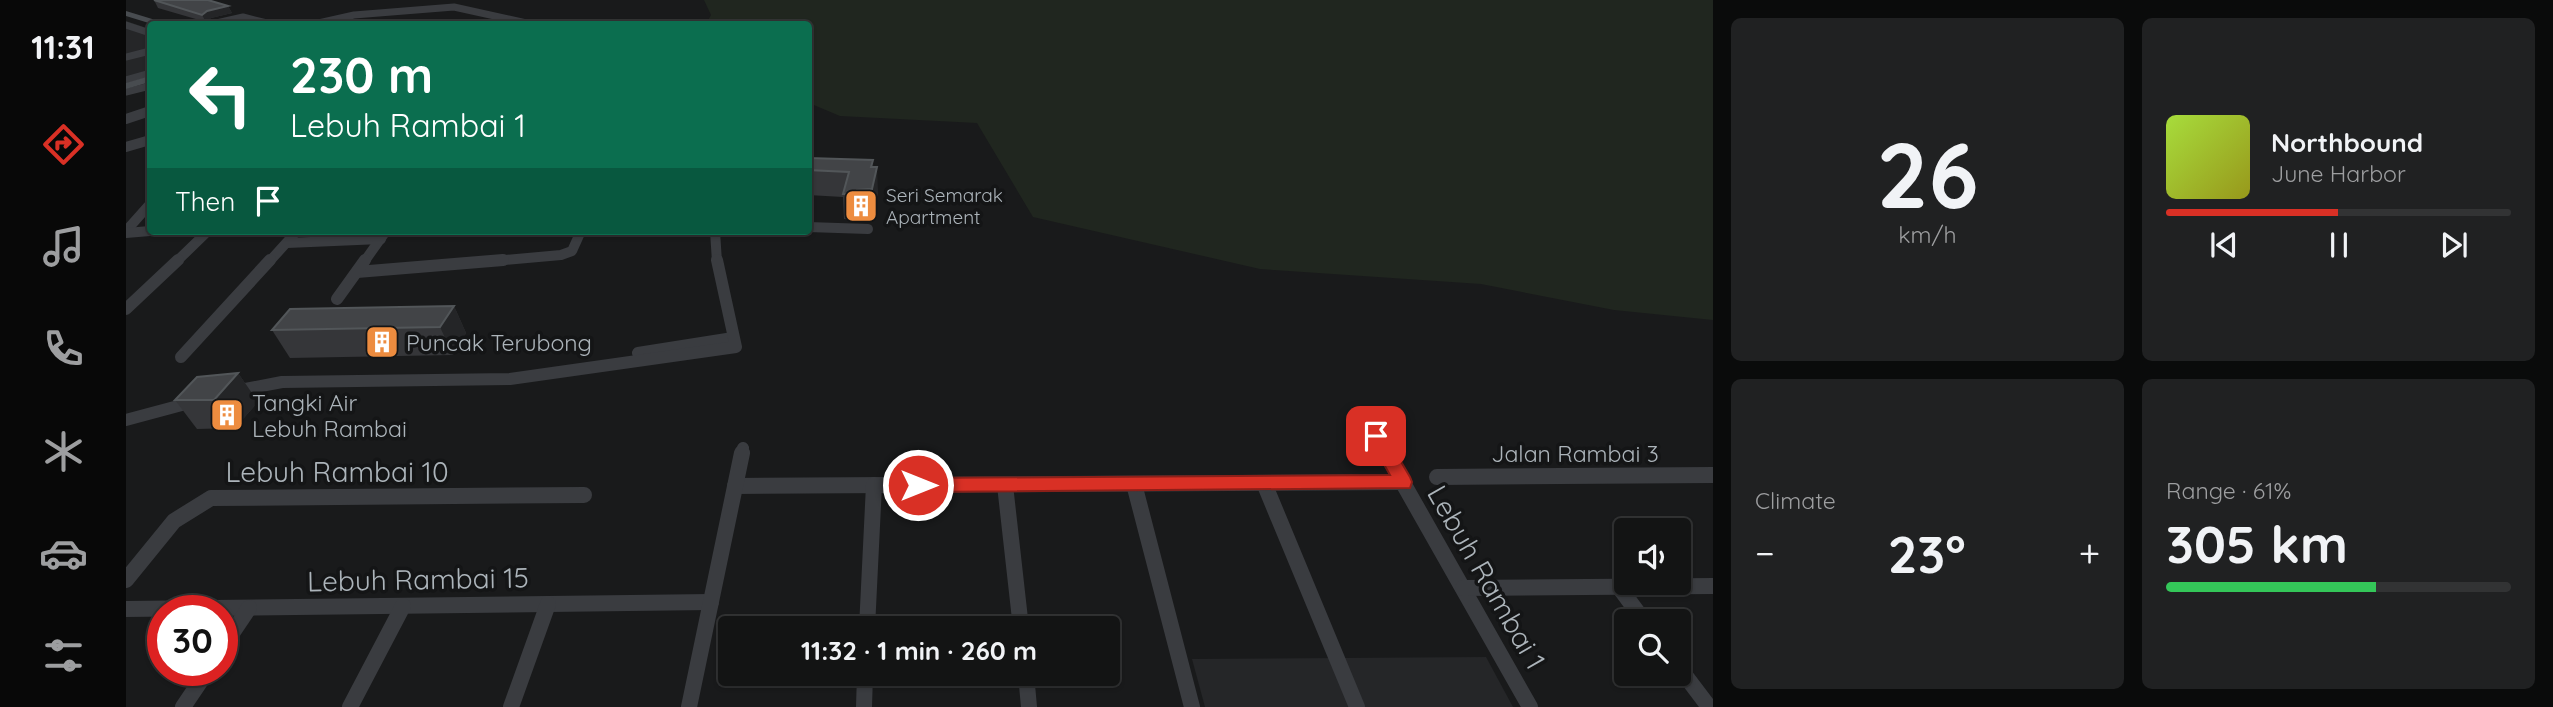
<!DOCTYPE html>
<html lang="en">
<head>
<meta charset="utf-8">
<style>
	:root { --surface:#131414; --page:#202122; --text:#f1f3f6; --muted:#9d9ea0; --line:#323334; --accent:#d93025 }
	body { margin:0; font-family:Quicksand,sans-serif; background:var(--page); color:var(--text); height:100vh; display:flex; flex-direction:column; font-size:26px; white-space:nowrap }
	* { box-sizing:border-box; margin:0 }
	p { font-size:23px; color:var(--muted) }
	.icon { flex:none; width:38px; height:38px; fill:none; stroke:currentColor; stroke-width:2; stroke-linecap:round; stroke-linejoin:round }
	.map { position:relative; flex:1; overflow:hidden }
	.panel { display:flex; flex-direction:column; gap:18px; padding:18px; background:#0a0b0b; width:840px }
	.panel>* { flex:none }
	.guide { position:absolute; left:21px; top:21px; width:665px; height:214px; border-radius:7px; box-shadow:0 2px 5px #0004,0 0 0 2px var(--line); background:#0b6e4f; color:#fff; overflow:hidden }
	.controls { position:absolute; left:1488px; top:518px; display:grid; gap:14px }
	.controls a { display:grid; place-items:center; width:77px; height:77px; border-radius:7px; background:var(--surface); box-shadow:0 2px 5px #0004,0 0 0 2px var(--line); font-size:35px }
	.speed { position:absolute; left:21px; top:595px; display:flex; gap:14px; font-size:35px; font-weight:700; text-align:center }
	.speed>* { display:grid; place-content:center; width:91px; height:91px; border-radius:50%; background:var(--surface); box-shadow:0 2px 5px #0004,0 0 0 2px var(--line); line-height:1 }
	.speed .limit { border:10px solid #d22; background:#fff; color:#111 }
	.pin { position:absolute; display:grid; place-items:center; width:60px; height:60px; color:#fff; margin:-30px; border-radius:14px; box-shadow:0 4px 10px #0006 }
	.me { position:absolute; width:77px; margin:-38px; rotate:90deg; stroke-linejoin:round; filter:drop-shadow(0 0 5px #0008) }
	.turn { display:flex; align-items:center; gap:24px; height:147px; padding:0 28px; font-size:32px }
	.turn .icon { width:91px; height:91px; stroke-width:2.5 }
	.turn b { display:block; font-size:49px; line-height:60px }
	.then { display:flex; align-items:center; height:66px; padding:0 28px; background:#0003; gap:14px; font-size:26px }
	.big { font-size:52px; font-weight:700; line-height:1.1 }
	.panel .card { flex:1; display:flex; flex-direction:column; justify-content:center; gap:10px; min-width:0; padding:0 24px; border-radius:10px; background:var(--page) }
	.panel .dial { align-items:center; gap:0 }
	.dial b { font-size:91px; line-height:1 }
	.song { display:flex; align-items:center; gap:21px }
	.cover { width:84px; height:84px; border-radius:10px; background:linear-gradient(135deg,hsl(80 70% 55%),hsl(60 70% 35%)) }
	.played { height:7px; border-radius:4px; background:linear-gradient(90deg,var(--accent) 50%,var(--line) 50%) }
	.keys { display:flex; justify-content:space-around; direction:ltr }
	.heat { display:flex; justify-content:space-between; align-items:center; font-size:38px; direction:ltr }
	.charge { height:10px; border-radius:5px; background:linear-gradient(90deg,#34c759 61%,var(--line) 0) }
	.panel .tiles { flex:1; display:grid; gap:18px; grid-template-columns:repeat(2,1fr) }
	.trip { position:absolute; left:592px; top:616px; width:402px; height:70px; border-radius:7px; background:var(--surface); box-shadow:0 2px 5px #0004,0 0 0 2px var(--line); font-weight:700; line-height:70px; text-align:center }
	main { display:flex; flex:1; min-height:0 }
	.tab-bar { display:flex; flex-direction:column; width:126px; justify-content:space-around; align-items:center; background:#080808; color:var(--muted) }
	.tab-bar .icon { width:49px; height:49px }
	.tab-bar .current { color:var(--accent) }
	.tab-bar b { font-size:32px; color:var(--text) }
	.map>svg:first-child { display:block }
	.built { fill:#252628 }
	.green { fill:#20261f }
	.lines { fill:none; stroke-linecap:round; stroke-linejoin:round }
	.minor-far3 { stroke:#3a3c40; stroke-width:7 }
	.minor-far2 { stroke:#3a3c40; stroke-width:10 }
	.minor-far1 { stroke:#3a3c40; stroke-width:12 }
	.minor { stroke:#3a3c40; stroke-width:16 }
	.secondary { fill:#484c50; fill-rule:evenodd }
	.wall { fill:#353639 }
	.shaded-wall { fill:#242527 }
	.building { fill:#424447; stroke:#525659; stroke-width:2 }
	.route { fill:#d93025; stroke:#8d1f18; stroke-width:2 }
	.labels { text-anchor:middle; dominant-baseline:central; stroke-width:7; stroke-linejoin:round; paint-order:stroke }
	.far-poi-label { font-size:19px; fill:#acb4ba; stroke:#141516; text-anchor:start }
	.poi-label { font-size:23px; fill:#acb4ba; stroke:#141516; text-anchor:start }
	.street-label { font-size:23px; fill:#acb4ba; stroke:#141516 }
	.near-street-label { font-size:28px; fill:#acb4ba; stroke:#141516 }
</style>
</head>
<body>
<main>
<nav class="tab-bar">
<b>11:31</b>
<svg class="icon current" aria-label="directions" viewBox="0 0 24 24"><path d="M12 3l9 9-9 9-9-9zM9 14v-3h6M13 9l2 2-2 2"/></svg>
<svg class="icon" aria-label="music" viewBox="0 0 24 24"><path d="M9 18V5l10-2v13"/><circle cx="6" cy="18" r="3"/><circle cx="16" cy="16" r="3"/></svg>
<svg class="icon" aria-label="phone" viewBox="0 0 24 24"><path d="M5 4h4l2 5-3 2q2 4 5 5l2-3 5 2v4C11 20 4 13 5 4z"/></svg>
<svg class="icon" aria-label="climate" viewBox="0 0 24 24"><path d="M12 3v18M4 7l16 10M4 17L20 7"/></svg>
<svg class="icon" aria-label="car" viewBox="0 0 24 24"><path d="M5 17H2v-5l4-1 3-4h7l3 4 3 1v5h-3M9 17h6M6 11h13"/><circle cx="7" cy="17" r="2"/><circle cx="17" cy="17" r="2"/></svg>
<svg class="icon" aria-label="filters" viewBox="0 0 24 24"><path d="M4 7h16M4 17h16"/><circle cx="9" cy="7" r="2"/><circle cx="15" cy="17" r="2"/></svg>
</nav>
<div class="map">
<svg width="1587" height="707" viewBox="0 0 1587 707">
	<rect width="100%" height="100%" fill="#191a1b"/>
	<g class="built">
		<polygon points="0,21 24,29 24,76 0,82"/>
		<polygon points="1360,657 1387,707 1079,707 1066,659"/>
	</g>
	<polygon class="green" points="578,0 1587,0 1587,320 1488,310 1355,284 1134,269 907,217 851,123 714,116 683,103 682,24 580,24 585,15"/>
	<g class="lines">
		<g class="minor-far3">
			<polyline points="86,24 117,17 145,24"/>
			<polyline points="188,24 228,15 328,7 405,24"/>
			<polyline points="0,25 24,33"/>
			<polyline points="0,57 24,51"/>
			<polyline points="0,80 24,73"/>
			<polyline points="0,92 24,86"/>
			<polyline points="16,114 24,111"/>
		</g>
		<g class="minor-far2">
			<polyline points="0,119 21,112"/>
			<polyline points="0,147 24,140"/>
			<polyline points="682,227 742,229"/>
			<polyline points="0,231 24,204"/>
			<polyline points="589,231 591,262"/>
			<polyline points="0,233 24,231"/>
			<polyline points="161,243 255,239"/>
			<polyline points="50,262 82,231"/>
			<polyline points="143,262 171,231"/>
			<polyline points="238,262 260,231"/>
			<polyline points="356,262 435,255 446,251 455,231"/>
		</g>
		<g class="minor-far1">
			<polyline points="231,272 377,260"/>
			<polyline points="211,299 239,260"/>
			<polyline points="0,309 52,260"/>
			<polyline points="512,353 607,338"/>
			<polyline points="55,357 144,260"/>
			<polyline points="109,391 156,382 384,379 610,347 591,260"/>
			<polyline points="0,420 67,402"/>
			<polyline points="1250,436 1261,455"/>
			<polyline points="616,455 617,448"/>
		</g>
		<g class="minor">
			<polyline points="1260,453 1404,707"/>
			<polyline points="1311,477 1587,475"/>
			<polyline points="1138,483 1231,707"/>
			<polyline points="1008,484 1066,707"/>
			<polyline points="879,485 895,628"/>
			<polyline points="609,486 1277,482"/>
			<polyline points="0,580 48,521 85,498 458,495"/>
			<polyline points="1493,587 1518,621"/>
			<polyline points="1337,588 1587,586"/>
			<polyline points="0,609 585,602"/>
			<polyline points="741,628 748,485"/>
			<polyline points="96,648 123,608"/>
			<polyline points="1552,666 1583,707"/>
			<polyline points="900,674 903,707"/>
			<polyline points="57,707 82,670"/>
			<polyline points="224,707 277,606"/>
			<polyline points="385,707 422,604"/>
			<polyline points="563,707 616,453"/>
			<polyline points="738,707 739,674"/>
		</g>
		<g class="secondary">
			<polygon points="0,11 36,22 37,24 26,24 0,16"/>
			<polygon points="24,76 24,82 0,89 0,83"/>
		</g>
	</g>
	<g class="wall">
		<polygon points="28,0 102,6 106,13 85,18 80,22 32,8"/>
		<polygon points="682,158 747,167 752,192 747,215 732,216 731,220 718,219 717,197 682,195"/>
		<polygon points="328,306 340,333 327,355 164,358 146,330"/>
		<polygon points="112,373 132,402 109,428 71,429 49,400"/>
	</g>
	<g class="shaded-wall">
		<polygon points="102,6 106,13 85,18 80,22 76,15 81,11"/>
		<polygon points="747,160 748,180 751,167 752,192 747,215 745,167"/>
		<polygon points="731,190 732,216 731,220 730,194"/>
		<polygon points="328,306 340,333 327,355 314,327"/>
		<polygon points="112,373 132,402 109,428 88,400"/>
	</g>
	<g class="building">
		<polygon points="28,0 82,0 102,6 81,11 76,15"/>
		<polygon points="682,158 747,160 745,167 751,167 746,189 731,190 730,194 717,194 723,172 682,170"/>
		<polygon points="328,306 314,327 146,330 164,309"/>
		<polygon points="112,373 88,400 49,400 71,377"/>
	</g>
	<polygon class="route" points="1250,430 1257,431 1284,477 1286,482 1284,488 792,492 782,485 792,478 1264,475 1242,436"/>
	<defs>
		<symbol id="building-square" viewBox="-11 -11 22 22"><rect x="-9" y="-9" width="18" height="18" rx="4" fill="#ed8c3f" stroke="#141516"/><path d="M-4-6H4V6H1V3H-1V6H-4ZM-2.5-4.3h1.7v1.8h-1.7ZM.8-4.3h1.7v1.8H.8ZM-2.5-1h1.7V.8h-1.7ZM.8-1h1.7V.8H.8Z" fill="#fff"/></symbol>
	</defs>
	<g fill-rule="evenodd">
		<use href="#building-square" x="716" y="187" width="38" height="38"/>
		<use href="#building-square" x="237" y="323" width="38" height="38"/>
		<use href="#building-square" x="82" y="396" width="38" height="38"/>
	</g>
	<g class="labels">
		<g class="far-poi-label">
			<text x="760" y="195">Seri Semarak<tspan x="760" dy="22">Apartment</tspan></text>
		</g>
		<g class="poi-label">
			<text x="280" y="342">Puncak Terubong</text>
			<text x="126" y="402">Tangki Air<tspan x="126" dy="26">Lebuh Rambai</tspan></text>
		</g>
		<g class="street-label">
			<text x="1449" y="453">Jalan Rambai 3</text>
		</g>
		<g class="near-street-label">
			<text x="211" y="471">Lebuh Rambai 10</text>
			<text transform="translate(1361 577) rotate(60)">Lebuh Rambai 1</text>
			<text transform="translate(292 579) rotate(-1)">Lebuh Rambai 15</text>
		</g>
	</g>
</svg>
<div class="controls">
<a><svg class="icon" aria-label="sound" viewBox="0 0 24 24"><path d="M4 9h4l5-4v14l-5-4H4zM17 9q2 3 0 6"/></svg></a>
<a><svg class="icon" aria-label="search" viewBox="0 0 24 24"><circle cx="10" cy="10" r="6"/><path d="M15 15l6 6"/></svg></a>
</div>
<div class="speed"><div class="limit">30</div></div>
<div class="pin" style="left:1250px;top:436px;background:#d93025"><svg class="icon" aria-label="arrive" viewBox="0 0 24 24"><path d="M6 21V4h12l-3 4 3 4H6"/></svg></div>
<svg class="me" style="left:792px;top:485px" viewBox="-20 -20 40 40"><circle r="17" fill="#d93025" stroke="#fff" stroke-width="3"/><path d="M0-11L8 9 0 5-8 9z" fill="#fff"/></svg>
<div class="trip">11:32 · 1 min · 260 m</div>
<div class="guide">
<div class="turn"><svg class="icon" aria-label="left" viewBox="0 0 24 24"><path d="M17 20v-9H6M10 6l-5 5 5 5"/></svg><div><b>230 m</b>Lebuh Rambai 1</div></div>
<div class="then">Then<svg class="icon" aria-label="arrive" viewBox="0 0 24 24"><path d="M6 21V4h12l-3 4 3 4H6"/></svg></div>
</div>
</div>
<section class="panel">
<div class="tiles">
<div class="card dial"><b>26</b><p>km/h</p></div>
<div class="card">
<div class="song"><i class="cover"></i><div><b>Northbound</b><p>June Harbor</p></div></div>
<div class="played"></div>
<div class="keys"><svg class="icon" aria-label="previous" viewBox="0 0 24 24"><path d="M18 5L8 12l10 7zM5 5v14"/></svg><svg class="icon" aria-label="pause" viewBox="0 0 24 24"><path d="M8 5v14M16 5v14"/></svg><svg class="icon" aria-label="next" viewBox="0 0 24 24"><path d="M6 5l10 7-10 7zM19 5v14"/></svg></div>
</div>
<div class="card"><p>Climate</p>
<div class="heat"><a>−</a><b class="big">23°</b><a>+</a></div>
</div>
<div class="card"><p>Range · 61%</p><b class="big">305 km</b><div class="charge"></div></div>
</div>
</section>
</main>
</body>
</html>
